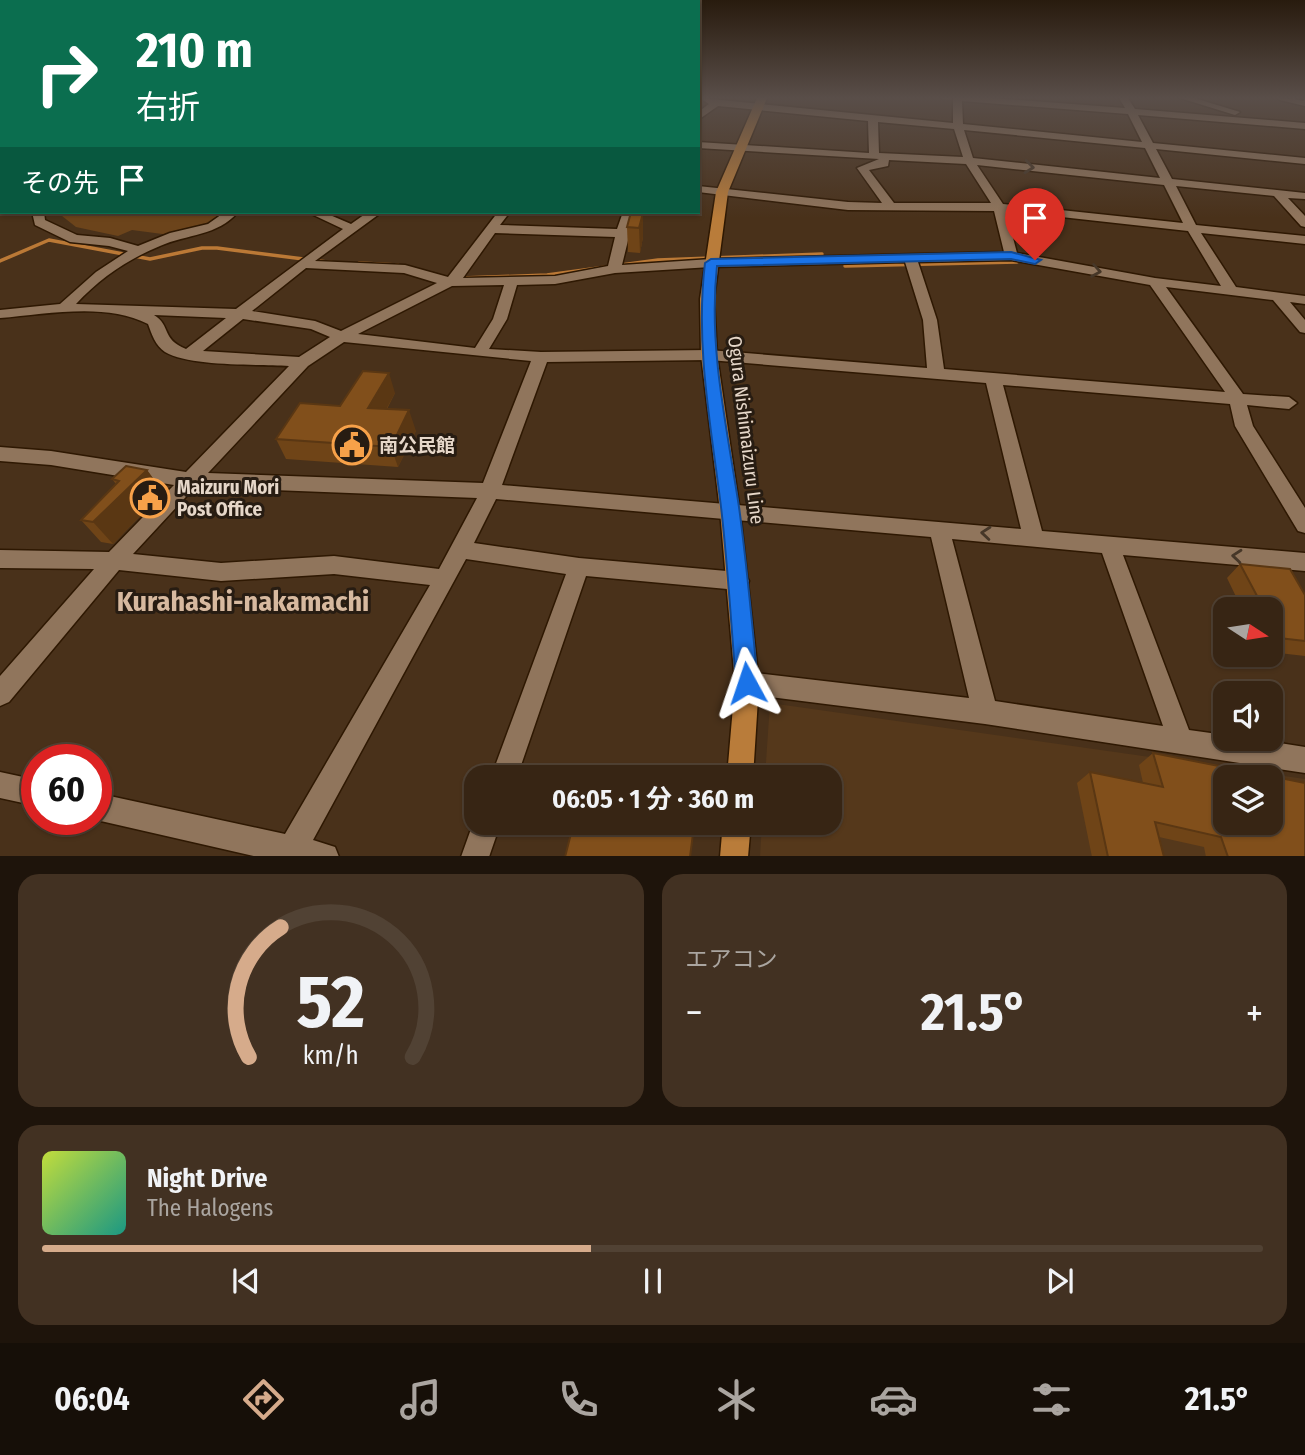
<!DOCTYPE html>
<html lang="ja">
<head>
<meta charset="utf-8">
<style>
	:root { --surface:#372514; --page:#423122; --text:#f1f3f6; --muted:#aaa5a0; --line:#514234; --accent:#d6ab8b }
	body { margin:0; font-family:"Fira Sans Condensed","Noto Sans JP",sans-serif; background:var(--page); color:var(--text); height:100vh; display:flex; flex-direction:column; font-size:26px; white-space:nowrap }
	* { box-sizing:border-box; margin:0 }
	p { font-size:23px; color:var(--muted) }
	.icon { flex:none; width:38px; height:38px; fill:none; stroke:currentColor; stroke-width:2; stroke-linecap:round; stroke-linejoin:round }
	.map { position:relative; height:856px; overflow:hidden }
	.details { display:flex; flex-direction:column; gap:18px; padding:18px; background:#1e140b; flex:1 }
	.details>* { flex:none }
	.banner { position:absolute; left:0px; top:0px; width:700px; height:214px; box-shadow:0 2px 5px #0004,0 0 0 2px var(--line); background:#0b6e4f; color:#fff; overflow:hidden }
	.needle { width:46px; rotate:102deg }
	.tools { position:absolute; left:1213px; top:597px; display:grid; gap:14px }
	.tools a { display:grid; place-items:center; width:70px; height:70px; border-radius:14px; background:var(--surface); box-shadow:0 2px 5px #0004,0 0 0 2px var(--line); font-size:35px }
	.speed { position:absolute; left:21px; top:744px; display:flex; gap:14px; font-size:35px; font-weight:700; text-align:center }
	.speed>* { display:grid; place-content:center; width:91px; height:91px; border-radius:50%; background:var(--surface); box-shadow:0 2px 5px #0004,0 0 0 2px var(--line); line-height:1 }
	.speed .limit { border:10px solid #d22; background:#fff; color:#111 }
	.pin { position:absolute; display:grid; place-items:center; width:60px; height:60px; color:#fff; margin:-72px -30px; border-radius:50% 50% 50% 0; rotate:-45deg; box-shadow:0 0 7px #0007 }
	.pin .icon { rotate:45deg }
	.me { position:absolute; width:77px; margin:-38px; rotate:355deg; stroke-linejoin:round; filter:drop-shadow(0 0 5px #0008) }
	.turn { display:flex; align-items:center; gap:24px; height:147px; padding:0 21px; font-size:32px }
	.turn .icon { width:91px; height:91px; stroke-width:2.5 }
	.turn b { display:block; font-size:49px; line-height:60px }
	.then { display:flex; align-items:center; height:66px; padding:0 21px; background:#0003; gap:14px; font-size:26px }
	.big { font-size:52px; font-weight:700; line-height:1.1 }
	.details .tile { flex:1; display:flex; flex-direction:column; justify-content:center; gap:10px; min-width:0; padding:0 24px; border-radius:21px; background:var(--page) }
	.details .dial { align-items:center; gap:0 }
	.dial svg { height:182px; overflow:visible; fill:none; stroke:var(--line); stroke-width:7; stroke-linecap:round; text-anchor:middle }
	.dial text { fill:var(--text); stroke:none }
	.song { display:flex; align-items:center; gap:21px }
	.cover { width:84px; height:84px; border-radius:10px; background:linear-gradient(135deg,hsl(70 70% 55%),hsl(170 70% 35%)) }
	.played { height:7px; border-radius:4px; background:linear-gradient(90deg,var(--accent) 45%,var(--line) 45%) }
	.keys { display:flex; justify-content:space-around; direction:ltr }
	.heat { display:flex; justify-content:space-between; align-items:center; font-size:38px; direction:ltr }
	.details .tiles { flex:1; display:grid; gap:18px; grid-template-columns:1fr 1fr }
	.tile:last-child { grid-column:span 2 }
	.trip { position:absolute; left:464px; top:765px; width:378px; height:70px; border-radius:21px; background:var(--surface); box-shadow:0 2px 5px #0004,0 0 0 2px var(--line); font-weight:700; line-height:70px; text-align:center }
	.menu { display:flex; height:112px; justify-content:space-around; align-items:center; background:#160f08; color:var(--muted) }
	.menu .icon { width:49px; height:49px }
	.menu .selected { color:var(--accent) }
	.menu b { font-size:32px; color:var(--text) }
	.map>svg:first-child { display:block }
	.built { fill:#55381b; fill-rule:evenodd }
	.green { fill:#6c441b }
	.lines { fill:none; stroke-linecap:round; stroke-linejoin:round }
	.stream-far1 { stroke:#bb7936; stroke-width:2.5 }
	.stream { stroke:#bb7936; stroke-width:3.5 }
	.minor-casing { stroke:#2e1802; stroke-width:3 }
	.major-casing { stroke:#2e1802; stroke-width:3 }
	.minor { fill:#90755c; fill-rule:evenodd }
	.major { fill:#b97c3a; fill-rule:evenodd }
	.rail-casing { stroke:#a18e7c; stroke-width:4.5 }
	.rail { stroke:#271c12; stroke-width:2.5; stroke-dasharray:9; stroke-linecap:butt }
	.wall { fill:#6f4417 }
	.shaded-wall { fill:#5a3713 }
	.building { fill:#814f1b; stroke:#5a3713; stroke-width:2; fill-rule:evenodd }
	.oneway { stroke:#463728 }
	.route { fill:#1a73e8; stroke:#114b97; stroke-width:2 }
	.labels { text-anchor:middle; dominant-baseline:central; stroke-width:6; stroke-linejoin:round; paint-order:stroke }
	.street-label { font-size:19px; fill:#e6d7c9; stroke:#271c12 }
	.poi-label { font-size:19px; font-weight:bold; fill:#e6d7c9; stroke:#271c12; text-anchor:start }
	.near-quarter-label { font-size:28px; font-weight:bold; fill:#d7b99f; stroke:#271c12 }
</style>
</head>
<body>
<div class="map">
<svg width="1305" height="857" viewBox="0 0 1305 857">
	<rect width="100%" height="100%" fill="#49311a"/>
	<path class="built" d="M770,703L1305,779V856L760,857L762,823L830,822V777H765ZM1225,777H1270V822H1225Z"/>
	<polygon class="green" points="57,212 201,212 222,214 200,227 170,235 132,230 118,236 76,227"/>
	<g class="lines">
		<g class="stream-far1">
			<polyline points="944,98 958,99"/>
			<polyline points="698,99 708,101 717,98"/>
		</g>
		<g class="stream">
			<polyline points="0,261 49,240 150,259 202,248 217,248 335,263"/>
			<polyline points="359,263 398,265"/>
			<polyline points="845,266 1017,262"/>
			<polyline points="462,278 547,275 658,260 822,254"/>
		</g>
		<defs>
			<g id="minor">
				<path d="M700,98L953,123V98H991L1125,108L1119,98H1128L1135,109L1305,123V129L1138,115L1153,143L1305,158V164L1156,149L1172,179L1305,193V199L1288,198L1305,216V227L1301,226L1274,196L1176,186L1196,225L1305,236V244L1201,233L1236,287L1305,296V304L1290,302L1305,320V333L1300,332L1273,300L1166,287L1243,394L1289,397L1297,403L1289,409L1247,405L1253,426L1305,508V533L1298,531L1235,426L1230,404L1003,385L1042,531L1305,553V571L1123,555L1189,730L1225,735V738H1247L1305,747V773L985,724L747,694L739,691L735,683L739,675L747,672L969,698L931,537L496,499L474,543L579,558L738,572L746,575L749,581L746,587L738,590L586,576L517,777H491L566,574L466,559L313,840L335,847L339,857H258L92,819H96V793L285,834L430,585L334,574L221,581L119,570L9,702L0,706V676L94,569L0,568V550L109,552L174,485L51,465L0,461V447L51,451L186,472L289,366C257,364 191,367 165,352C155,345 152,335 148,324C106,302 47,314 0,318V310L60,304L96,272L128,251L109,246L70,242L35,225L32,212H44L45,220L77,235L110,238L138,246L170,233L208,224L225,212H238C218,236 187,234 160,246C128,259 99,279 76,304L236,309L343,229L307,212H323L351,224L368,212H382L315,261L405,265L448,277L498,212H510L500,225L617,229L623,212H635L622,265L711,259L1004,252L994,211L848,210L698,192V186L848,202L882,203L857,168L879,159L698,148V142L869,153L868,121L718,106L698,120V112L709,104ZM962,101L1128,114L1142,142L963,124ZM878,122L954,129L963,157L879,153ZM964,130L1145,148L1160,178L973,158ZM889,160L966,164L991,203H894L869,170L888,166ZM977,165L1164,185L1183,223L1003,204ZM1006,211L1188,231L1221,286L1155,278L1017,253ZM495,233L615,237L608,266L555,276L463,278ZM1011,260L1150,285L1225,392L944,369L937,320L918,262ZM905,262L923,320L927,368L709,350L541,352L489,349L507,319L517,285L555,284L615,273L711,267ZM306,268L404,273L437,283L341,331L315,321L252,311ZM504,285L493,319L475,348L358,334L452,286ZM154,315L226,318L186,349C161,339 171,325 154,315ZM243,319L311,329L330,337L299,357L203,351ZM344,342L531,361L483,483L208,473L308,366ZM709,360L986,383L1021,529L502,485L547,362ZM195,487L477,498L439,569L334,556L221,563L133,554ZM952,539L1102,553L1163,726L995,701Z"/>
				<polygon points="1180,98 1194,98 1240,112 1235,115"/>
				<polygon points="1278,98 1305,100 1305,106 1280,100"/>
				<rect x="0" y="99" width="2" height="6"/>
				<rect x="0" y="169" width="2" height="7"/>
				<polygon points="0,772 37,780 37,806 0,798"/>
				<polygon points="476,815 476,822 501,822 489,857 461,857"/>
			</g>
			<g id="major">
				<polygon points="757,98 767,98 728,192 714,299 717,355 740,511 759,683 753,777 727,777 735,683 720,511 701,355 700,299 716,192"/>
				<polygon points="723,822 751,822 748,857 720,857"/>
			</g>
		</defs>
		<use href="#minor" class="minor-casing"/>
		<use href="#major" class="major-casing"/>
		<use href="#minor" class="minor"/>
		<use href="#major" class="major"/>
		<defs>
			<polyline id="rail" points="1295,98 1305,100"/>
		</defs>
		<use href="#rail" class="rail-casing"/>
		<use href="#rail" class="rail"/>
	</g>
	<g class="wall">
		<polygon points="643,213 643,237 640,253 628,252 627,227"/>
		<polygon points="395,393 387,409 416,431 398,467 286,459 276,439 340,406"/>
		<polygon points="147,470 163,492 113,544 101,542 81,520 116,484 112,479"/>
		<polygon points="1240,564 1305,595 1305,656 1270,652 1270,609 1242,609 1227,578"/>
		<polygon points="1153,753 1305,857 1206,857 1204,847 1159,837 1164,857 1092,857 1077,783 1090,772 1143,783 1139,765"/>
	</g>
	<g class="shaded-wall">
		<polygon points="2,180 2,196 0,196 0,181"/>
		<polygon points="643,213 643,237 640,253 639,228"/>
		<polygon points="389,373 395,393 376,428 368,408"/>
		<polygon points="409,410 416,431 398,467 391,447"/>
		<polygon points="147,470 163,492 113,544 93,522"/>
	</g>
	<g class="building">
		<polygon points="631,212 643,213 639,228 627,227"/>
		<polygon points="363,371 389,373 368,408 409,410 391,447 276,439 300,403 340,406"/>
		<polygon points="126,466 147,470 93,522 81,520 119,481 112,479"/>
		<polygon points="1240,564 1290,569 1305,595 1305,641 1279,638 1270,621 1270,609 1264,609"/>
		<path d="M1153,753L1305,783V857H1228L1221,837L1155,822L1164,857H1108L1090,772L1163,787ZM1225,777H1270V822H1225Z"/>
		<polygon points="574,822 677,822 694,826 690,857 565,857"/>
	</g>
	<defs><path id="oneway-chevron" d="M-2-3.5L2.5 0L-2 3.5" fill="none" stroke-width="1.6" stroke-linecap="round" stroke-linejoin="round" transform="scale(1.75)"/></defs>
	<g class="oneway">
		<use href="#oneway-chevron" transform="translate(1029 167) rotate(6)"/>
		<use href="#oneway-chevron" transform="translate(1096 271) rotate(10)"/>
		<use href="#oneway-chevron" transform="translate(986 533) rotate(-175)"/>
		<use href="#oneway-chevron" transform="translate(1237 556) rotate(-175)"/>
	</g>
	<linearGradient id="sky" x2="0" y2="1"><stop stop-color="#281b0e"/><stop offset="0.45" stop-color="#594e49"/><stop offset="1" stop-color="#594e49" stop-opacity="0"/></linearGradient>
	<rect width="1305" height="218" fill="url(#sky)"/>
	<path class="route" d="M1011,252L1041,260L1035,264L1011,259L717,266C708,347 727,427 739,507C747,565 752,624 758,683L755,690L747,693L740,690L736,683C731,625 728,566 721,507C711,426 695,345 705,263L711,259Z"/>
	<defs>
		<symbol id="civic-ring" viewBox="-11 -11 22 22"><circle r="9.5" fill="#271c12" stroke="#f7a149" stroke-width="1.5"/><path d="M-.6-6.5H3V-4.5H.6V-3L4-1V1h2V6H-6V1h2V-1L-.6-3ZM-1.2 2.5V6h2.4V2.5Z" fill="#f7a149"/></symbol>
	</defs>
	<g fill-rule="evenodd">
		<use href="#civic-ring" x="330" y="423" width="44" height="44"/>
		<use href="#civic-ring" x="128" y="476" width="44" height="44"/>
	</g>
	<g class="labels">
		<g class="street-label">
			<text transform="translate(746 430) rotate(83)">Ogura Nishimaizuru Line</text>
		</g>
		<g class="poi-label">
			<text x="379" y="445">南公民館</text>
			<text x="177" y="487">Maizuru Mori<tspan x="177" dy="22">Post Office</tspan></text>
		</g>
		<g class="near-quarter-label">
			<text x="243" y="601">Kurahashi-nakamachi</text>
		</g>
	</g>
</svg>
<div class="tools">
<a><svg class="needle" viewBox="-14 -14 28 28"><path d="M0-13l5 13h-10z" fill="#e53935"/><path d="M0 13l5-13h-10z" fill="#aaa5a0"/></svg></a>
<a><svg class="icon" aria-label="sound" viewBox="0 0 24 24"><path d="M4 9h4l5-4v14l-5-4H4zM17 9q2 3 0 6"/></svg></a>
<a><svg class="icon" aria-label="layers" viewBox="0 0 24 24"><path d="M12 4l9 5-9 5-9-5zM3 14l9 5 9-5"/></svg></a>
</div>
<div class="speed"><div class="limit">60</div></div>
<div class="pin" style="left:1035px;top:260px;background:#d93025"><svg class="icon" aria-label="arrive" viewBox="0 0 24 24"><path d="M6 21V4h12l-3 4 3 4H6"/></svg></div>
<svg class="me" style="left:747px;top:683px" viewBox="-20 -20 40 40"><path d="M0-17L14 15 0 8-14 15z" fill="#1a73e8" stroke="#fff" stroke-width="4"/></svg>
<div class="trip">06:05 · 1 分 · 360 m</div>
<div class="banner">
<div class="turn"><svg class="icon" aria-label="right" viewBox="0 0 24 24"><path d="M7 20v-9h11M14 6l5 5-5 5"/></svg><div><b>210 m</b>右折</div></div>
<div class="then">その先<svg class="icon" aria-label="arrive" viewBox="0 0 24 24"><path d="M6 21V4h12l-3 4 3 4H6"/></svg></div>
</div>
</div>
<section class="details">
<div class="tiles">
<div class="tile dial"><svg viewBox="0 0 100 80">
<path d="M14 69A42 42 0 1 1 86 69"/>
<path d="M14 69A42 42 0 0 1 28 12" stroke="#d6ab8b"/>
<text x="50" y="56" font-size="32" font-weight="700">52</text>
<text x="50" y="72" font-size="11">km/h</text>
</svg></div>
<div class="tile"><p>エアコン</p>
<div class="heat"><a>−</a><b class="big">21.5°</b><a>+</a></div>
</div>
<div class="tile">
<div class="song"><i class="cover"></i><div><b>Night Drive</b><p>The Halogens</p></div></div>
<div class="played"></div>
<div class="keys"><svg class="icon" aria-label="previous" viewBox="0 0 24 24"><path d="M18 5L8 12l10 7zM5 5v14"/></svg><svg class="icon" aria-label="pause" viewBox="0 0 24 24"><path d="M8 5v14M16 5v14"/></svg><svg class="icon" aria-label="next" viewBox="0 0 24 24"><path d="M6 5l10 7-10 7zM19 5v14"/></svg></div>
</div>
</div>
</section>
<nav class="menu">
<b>06:04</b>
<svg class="icon selected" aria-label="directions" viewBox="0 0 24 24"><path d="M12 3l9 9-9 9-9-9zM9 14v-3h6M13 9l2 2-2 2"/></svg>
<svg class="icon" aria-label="music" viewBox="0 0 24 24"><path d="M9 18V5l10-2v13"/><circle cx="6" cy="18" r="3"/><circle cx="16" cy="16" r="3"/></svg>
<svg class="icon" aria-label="phone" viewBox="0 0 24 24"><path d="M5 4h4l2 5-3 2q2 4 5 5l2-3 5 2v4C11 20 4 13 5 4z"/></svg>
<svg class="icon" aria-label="climate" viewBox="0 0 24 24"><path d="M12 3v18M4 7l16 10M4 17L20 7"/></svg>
<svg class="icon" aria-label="car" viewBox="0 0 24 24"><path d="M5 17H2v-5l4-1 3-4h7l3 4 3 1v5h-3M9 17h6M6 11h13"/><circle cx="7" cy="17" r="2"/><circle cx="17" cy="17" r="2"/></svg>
<svg class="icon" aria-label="filters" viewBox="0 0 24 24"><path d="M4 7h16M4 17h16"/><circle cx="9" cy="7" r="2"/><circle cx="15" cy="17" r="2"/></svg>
<b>21.5°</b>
</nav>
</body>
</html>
